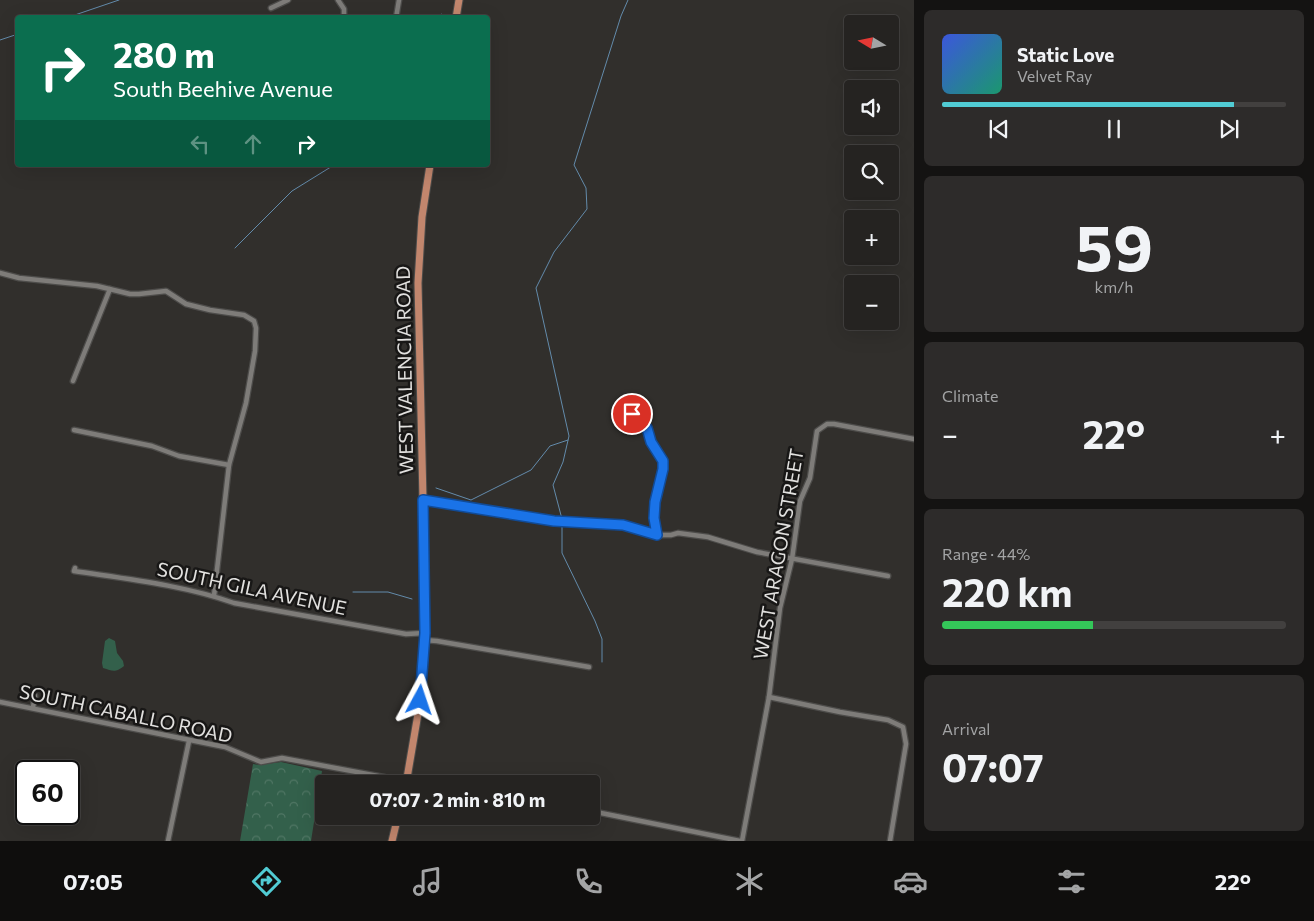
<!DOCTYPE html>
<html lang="en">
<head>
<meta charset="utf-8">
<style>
	:root { --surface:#252321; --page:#2d2b2a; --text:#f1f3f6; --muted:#a3a4a5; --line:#42403f; --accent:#51ccd4 }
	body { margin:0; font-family:Commissioner,sans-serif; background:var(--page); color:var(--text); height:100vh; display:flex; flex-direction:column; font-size:19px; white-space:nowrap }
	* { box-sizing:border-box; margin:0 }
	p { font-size:16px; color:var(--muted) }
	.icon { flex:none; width:28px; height:28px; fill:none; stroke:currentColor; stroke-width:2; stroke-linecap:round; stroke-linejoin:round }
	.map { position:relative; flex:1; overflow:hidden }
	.panel { display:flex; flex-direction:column; gap:10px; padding:10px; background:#141312; width:400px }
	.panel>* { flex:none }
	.banner { position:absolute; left:15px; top:15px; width:475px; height:152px; border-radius:5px; box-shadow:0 5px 20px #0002,0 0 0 1px var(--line); background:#0b6e4f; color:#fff; overflow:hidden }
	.needle { width:32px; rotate:280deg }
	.buttons { position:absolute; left:844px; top:15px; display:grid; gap:10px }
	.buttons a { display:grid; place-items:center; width:55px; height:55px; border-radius:5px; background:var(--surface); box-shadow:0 5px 20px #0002,0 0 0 1px var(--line); font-size:25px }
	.speed { position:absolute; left:15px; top:760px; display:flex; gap:10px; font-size:25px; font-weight:700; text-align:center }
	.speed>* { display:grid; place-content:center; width:65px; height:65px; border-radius:50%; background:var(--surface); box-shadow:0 5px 20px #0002,0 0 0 1px var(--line); line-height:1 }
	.speed .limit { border:2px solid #111; border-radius:8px; background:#fff; color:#111 }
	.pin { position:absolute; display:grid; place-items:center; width:42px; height:42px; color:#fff; margin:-21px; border:2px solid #fff; border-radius:50%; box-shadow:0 1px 5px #0007 }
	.me { position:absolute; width:55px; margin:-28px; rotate:5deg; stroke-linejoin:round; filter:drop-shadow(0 0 4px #0008) }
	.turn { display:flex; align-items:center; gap:18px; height:105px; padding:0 15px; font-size:22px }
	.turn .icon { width:65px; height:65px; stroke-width:2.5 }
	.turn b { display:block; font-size:35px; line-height:42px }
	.lanes { display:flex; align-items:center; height:48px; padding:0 15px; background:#0003; justify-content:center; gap:25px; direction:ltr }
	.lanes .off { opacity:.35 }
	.big { font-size:38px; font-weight:700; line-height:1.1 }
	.panel .widget { flex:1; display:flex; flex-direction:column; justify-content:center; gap:8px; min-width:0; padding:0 18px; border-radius:8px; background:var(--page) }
	.panel .dial { align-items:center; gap:0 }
	.dial b { font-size:65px; line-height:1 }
	.song { display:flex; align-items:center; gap:15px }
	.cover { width:60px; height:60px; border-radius:8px; background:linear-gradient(135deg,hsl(230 70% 55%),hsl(160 70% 35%)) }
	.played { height:5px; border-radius:2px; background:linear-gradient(90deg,var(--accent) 85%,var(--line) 85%) }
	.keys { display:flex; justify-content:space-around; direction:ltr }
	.heat { display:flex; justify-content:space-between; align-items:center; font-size:28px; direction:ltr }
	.charge { height:8px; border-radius:4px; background:linear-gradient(90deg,#34c759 44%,var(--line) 0) }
	.trip { position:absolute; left:315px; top:775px; width:285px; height:50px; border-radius:5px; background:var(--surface); box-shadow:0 5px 20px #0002,0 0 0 1px var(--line); font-weight:700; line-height:50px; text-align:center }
	.tab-bar { display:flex; height:80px; justify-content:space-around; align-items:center; background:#0f0e0d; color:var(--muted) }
	.tab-bar .icon { width:35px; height:35px }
	.tab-bar .on { color:var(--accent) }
	.tab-bar b { font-size:22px; color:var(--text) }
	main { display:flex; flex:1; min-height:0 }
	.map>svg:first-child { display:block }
	.grass { fill:#33604b }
	.forest { fill:url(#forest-crowns) }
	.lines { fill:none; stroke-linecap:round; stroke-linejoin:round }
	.stream { stroke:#638bab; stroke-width:1 }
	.street-casing { stroke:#4d4c4a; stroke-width:7 }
	.primary-casing { stroke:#4d4c4a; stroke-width:9 }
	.street { stroke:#7e7c79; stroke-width:4.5 }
	.primary { stroke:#c2866d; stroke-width:7 }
	.route-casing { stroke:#114b97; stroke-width:12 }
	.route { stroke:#1a73e8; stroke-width:9 }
	.labels { text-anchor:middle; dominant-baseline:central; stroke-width:5; stroke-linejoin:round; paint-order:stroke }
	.street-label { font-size:19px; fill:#e2e1df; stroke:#181716 }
</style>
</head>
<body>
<main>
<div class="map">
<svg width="914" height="841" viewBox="0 0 914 841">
	<defs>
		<pattern id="forest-crowns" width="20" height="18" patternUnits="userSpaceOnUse" patternTransform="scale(1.25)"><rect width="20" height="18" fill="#33604b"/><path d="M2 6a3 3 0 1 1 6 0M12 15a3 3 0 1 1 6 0" fill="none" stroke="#507664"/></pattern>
	</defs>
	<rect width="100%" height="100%" fill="#312f2c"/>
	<path class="grass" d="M109,638L115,641L117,653L123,661L124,666C115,673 113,671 103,668L102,663L105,641Z"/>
	<polygon class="forest" points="281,762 322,771 311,841 240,841 253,764 260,765"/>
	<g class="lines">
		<g class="stream">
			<polyline points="66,18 119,0"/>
			<polyline points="437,18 441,14"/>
			<polyline points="0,40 18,34"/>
			<polyline points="235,248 292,191 334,165"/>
			<polyline points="436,488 471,500 531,470 550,446 568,440"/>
			<polyline points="562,519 553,485 563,462 569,436 536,288 554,252 587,209 586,188 574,165 621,16 628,0"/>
			<polyline points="562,523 562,553 595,621 602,639 602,662"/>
			<polyline points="353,592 388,592 412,599"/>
			<polyline points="408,823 425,816"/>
		</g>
		<defs>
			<g id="street">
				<polyline points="338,0 344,9 344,18"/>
				<polyline points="271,8 288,0"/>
				<polyline points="396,18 399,0"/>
				<polyline points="0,273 19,278 97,286 130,294 139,294 166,291 186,304 210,310 244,315 254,321 256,328 255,351 246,403 229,465 214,596"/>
				<polyline points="73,381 110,289"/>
				<polyline points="626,412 632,414 645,425 651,442 663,461 663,469 655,502 653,517 657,535"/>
				<polyline points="74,430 152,446 179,456 229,465"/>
				<polyline points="423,500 554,521 623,525 657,535 671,535 678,533 708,537 757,552 888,576"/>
				<path d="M75,568L74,571C127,579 183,585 234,603L406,634L425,633"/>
				<polyline points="424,640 437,641 589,667"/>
				<polyline points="769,697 840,712 888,720 903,727 906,744 890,841"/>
				<polyline points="0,702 225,747 261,762 282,758 421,784"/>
				<polyline points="33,707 35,696"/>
				<polyline points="591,811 740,841"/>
				<polyline points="168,841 189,741"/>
				<polyline points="742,841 769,697 780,608 792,559 800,501 810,478 817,431 827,424 834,424 914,439"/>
			</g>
			<g id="primary">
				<polyline points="456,18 459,0"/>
				<polyline points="406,784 419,708 425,633 423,500 418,283 422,217 430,165"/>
				<polyline points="392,841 398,816"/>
			</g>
		</defs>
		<use href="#street" class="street-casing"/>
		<use href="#primary" class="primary-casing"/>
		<use href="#street" class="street"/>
		<use href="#primary" class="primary"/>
	</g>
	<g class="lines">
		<defs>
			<polyline id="route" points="420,700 425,633 423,500 554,521 623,525 657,535 654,518 655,502 663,469 663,461 651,442 647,428 632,414"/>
		</defs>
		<use href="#route" class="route-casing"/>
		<use href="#route" class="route"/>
	</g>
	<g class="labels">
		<g class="street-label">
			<text transform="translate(404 370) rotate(-91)">WEST VALENCIA ROAD</text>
			<text transform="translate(778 554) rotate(-80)">WEST ARAGON STREET</text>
			<text transform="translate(252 588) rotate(12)">SOUTH GILA AVENUE</text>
			<text transform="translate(126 713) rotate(12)">SOUTH CABALLO ROAD</text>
		</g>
	</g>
</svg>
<div class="buttons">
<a><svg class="needle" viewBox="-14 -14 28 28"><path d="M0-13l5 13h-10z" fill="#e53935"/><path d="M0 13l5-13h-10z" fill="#a3a4a5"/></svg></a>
<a><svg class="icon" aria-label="sound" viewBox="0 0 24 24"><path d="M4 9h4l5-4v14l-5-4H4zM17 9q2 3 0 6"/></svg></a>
<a><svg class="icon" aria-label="search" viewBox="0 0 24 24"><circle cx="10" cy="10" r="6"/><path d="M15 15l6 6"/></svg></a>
<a>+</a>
<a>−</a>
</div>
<div class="speed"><div class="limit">60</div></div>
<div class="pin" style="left:632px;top:414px;background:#d93025"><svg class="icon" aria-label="arrive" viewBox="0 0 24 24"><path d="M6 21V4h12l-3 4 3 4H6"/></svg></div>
<svg class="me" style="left:420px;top:700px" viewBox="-20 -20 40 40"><path d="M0-17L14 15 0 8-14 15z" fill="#1a73e8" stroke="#fff" stroke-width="4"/></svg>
<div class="trip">07:07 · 2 min · 810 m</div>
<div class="banner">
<div class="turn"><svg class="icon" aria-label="right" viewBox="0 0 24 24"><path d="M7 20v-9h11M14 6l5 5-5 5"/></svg><div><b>280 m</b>South Beehive Avenue</div></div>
<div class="lanes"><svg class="icon off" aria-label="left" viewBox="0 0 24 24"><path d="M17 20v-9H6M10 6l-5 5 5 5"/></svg><svg class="icon off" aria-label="ahead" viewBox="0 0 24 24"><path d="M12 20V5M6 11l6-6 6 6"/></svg><svg class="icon" aria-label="right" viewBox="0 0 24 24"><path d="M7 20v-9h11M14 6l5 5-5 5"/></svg></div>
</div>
</div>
<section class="panel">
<div class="widget">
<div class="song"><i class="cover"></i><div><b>Static Love</b><p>Velvet Ray</p></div></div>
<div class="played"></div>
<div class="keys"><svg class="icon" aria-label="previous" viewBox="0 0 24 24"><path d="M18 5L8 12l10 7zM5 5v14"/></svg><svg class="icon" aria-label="pause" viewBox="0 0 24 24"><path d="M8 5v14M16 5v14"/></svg><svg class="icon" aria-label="next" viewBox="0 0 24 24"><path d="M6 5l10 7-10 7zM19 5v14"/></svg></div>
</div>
<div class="widget dial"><b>59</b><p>km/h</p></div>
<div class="widget"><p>Climate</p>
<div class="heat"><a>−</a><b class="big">22°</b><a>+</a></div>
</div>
<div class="widget"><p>Range · 44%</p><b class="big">220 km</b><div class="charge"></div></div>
<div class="widget"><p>Arrival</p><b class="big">07:07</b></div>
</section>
</main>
<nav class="tab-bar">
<b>07:05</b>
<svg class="icon on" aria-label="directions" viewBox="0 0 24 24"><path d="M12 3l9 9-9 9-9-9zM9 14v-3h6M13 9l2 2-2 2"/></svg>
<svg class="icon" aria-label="music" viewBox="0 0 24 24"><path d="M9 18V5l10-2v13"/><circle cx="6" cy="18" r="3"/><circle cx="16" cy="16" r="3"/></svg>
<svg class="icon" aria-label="phone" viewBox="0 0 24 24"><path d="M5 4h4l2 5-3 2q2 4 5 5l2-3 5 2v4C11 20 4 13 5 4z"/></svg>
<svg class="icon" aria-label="climate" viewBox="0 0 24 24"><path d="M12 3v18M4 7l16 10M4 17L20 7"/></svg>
<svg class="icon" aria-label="car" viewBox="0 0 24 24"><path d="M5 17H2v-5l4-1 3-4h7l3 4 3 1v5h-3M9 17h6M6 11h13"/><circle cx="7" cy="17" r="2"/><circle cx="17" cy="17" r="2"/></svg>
<svg class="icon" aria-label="filters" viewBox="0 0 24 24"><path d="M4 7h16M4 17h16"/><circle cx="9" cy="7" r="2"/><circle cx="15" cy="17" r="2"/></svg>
<b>22°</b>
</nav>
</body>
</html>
